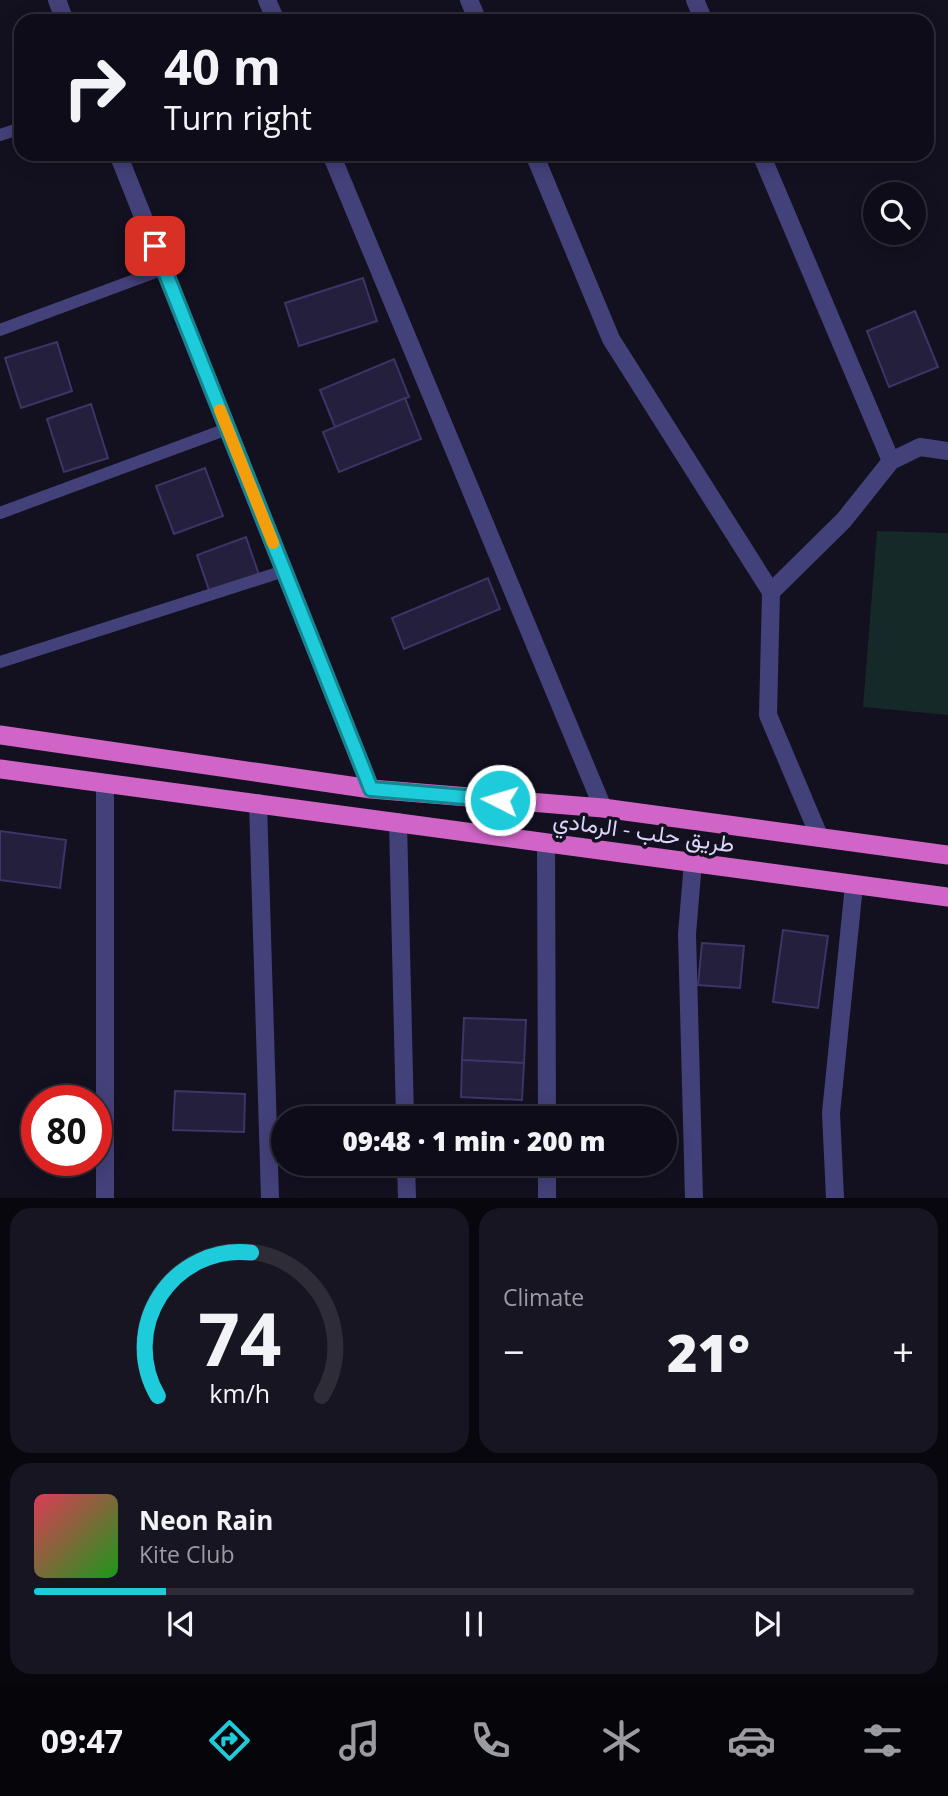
<!DOCTYPE html>
<html lang="en">
<head>
<meta charset="utf-8">
<style>
	:root { --surface:#0e0c18; --page:#171521; --text:#f1f3f6; --muted:#9b9ba2; --line:#2e2c37; --accent:#1ecbdb }
	body { margin:0; font-family:"Open Sans",Vazirmatn,sans-serif; background:var(--page); color:var(--text); height:100vh; display:flex; flex-direction:column; font-size:26px; white-space:nowrap }
	* { box-sizing:border-box; margin:0 }
	p { font-size:23px; color:var(--muted) }
	.icon { flex:none; width:38px; height:38px; fill:none; stroke:currentColor; stroke-width:2; stroke-linecap:round; stroke-linejoin:round }
	.map { position:relative; height:1198px; overflow:hidden }
	.panel { display:flex; flex-direction:column; gap:10px; padding:10px; background:#08070d; flex:1 }
	.panel>* { flex:none }
	.top-card { position:absolute; left:14px; top:14px; width:920px; height:147px; border-radius:21px; box-shadow:0 4px 18px #0003,0 0 0 2px var(--line); background:#0e0c18; color:var(--text); overflow:hidden }
	.controls { position:absolute; left:863px; top:182px; display:grid; gap:14px }
	.controls a { display:grid; place-items:center; width:63px; height:63px; border-radius:50%; background:var(--surface); box-shadow:0 4px 18px #0003,0 0 0 2px var(--line); font-size:35px }
	.speed { position:absolute; left:21px; top:1085px; display:flex; gap:14px; font-size:35px; font-weight:700; text-align:center }
	.speed>* { display:grid; place-content:center; width:91px; height:91px; border-radius:50%; background:var(--surface); box-shadow:0 4px 18px #0003,0 0 0 2px var(--line); line-height:1 }
	.speed .limit { border:10px solid #d22; background:#fff; color:#111 }
	.pin { position:absolute; display:grid; place-items:center; width:60px; height:60px; color:#fff; margin:-30px; border-radius:14px; box-shadow:0 4px 10px #0006 }
	.me { position:absolute; width:77px; margin:-38px; rotate:275deg; stroke-linejoin:round; filter:drop-shadow(0 0 5px #0008) }
	.turn { display:flex; align-items:center; gap:24px; height:147px; padding:0 35px; font-size:32px }
	.turn .icon { width:91px; height:91px; stroke-width:2.5 }
	.turn b { display:block; font-size:49px; line-height:60px }
	.big { font-size:52px; font-weight:800; line-height:1.1 }
	.panel .tile { flex:1; display:flex; flex-direction:column; justify-content:center; gap:10px; min-width:0; padding:0 24px; border-radius:21px; background:var(--page) }
	.panel .dial { align-items:center; gap:0 }
	.dial svg { height:182px; overflow:visible; fill:none; stroke:var(--line); stroke-width:7; stroke-linecap:round; text-anchor:middle }
	.dial text { fill:var(--text); stroke:none }
	.song { display:flex; align-items:center; gap:21px }
	.cover { width:84px; height:84px; border-radius:10px; background:linear-gradient(135deg,hsl(350 70% 55%),hsl(120 70% 35%)) }
	.played { height:7px; border-radius:4px; background:linear-gradient(90deg,var(--accent) 15%,var(--line) 15%) }
	.keys { display:flex; justify-content:space-around; direction:ltr }
	.heat { display:flex; justify-content:space-between; align-items:center; font-size:38px; direction:ltr }
	.panel .tiles { flex:1; display:grid; gap:10px; grid-template-columns:1fr 1fr }
	.tile:last-child { grid-column:span 2 }
	.trip { position:absolute; left:271px; top:1106px; width:406px; height:70px; border-radius:35px; background:var(--surface); box-shadow:0 4px 18px #0003,0 0 0 2px var(--line); font-weight:800; line-height:70px; text-align:center }
	.tabs { display:flex; height:112px; justify-content:space-around; align-items:center; background:#06050a; color:var(--muted) }
	.tabs .icon { width:49px; height:49px }
	.tabs .active { color:var(--accent) }
	.tabs b { font-size:32px; color:var(--text) }
	.map>svg:first-child { display:block }
	.green { fill:#142928 }
	.building { fill:#251f3e; stroke:#3d3467; stroke-width:2 }
	.lines { fill:none; stroke-linecap:round; stroke-linejoin:round }
	.service { stroke:#434179; stroke-width:12 }
	.minor { stroke:#434179; stroke-width:18 }
	.trunk { stroke:#d165c7; stroke-width:19 }
	.route-casing { stroke:#14848e; stroke-width:18 }
	.route { stroke:#1ecbdb; stroke-width:12 }
	.slow { stroke:#f59e0b; stroke-width:12 }
	.labels { text-anchor:middle; dominant-baseline:central; stroke-width:7; stroke-linejoin:round; paint-order:stroke }
	.street-label { font-size:23px; fill:#d8d5f9; stroke:#131020 }
</style>
</head>
<body>
<div class="map">
<svg width="948" height="1198" viewBox="0 0 948 1198">
	<rect width="100%" height="100%" fill="#131020"/>
	<polygon class="green" points="877,531 948,533 948,715 863,707"/>
	<g class="building">
		<polygon points="363,278 377,321 299,346 285,303"/>
		<polygon points="915,311 938,367 889,387 867,331"/>
		<polygon points="57,342 72,391 21,408 5,358"/>
		<polygon points="394,359 409,397 335,427 320,390"/>
		<polygon points="405,398 421,439 339,472 323,432"/>
		<polygon points="91,404 108,458 64,472 47,419"/>
		<polygon points="205,468 223,516 174,534 156,486"/>
		<polygon points="246,537 259,575 210,593 197,555"/>
		<polygon points="488,578 500,609 404,649 392,618"/>
		<polygon points="0,831 66,840 60,888 0,880"/>
		<polygon points="783,930 828,936 818,1008 773,1002"/>
		<polygon points="702,943 744,946 740,988 698,985"/>
		<polygon points="464,1018 526,1020 524,1063 462,1060"/>
		<polygon points="462,1060 524,1063 522,1100 461,1097"/>
		<polygon points="175,1091 245,1094 244,1132 173,1130"/>
	</g>
	<g class="lines">
		<g class="service">
			<polyline points="0,135 21,128"/>
			<polyline points="0,330 164,269"/>
			<polyline points="0,513 227,429"/>
			<polyline points="0,662 284,571"/>
		</g>
		<g class="minor">
			<polyline points="57,0 65,21"/>
			<polyline points="267,0 276,21"/>
			<polyline points="469,0 478,21"/>
			<polyline points="695,0 704,21"/>
			<polyline points="118,154 371,789"/>
			<polyline points="331,154 603,808"/>
			<polyline points="534,154 611,339 771,592 768,715 820,838"/>
			<polyline points="761,154 891,461"/>
			<polyline points="771,592 844,520 891,461 920,447 948,451"/>
			<polyline points="258,803 270,1198"/>
			<polyline points="398,822 405,1118"/>
			<polyline points="546,843 547,1118"/>
			<polyline points="693,862 687,934 694,1198"/>
			<polyline points="406,1164 407,1198"/>
			<polyline points="547,1164 547,1198"/>
			<polyline points="105,1198 105,783"/>
			<polyline points="835,1198 831,1113 854,885"/>
		</g>
		<g class="trunk">
			<polyline points="0,735 371,789 603,808 948,855"/>
			<polyline points="0,769 948,897"/>
		</g>
	</g>
	<g class="lines">
		<defs>
			<polyline id="route" points="155,246 371,789 500,800"/>
		</defs>
		<use href="#route" class="route-casing"/>
		<use href="#route" class="route"/>
		<polyline class="slow" points="220,410 273,543"/>
	</g>
	<g class="labels">
		<g class="street-label">
			<text transform="translate(644 831) rotate(8)">طريق حلب - الرمادي</text>
		</g>
	</g>
</svg>
<div class="controls">
<a><svg class="icon" aria-label="search" viewBox="0 0 24 24"><circle cx="10" cy="10" r="6"/><path d="M15 15l6 6"/></svg></a>
</div>
<div class="speed"><div class="limit">80</div></div>
<div class="pin" style="left:155px;top:246px;background:#d93025"><svg class="icon" aria-label="arrive" viewBox="0 0 24 24"><path d="M6 21V4h12l-3 4 3 4H6"/></svg></div>
<svg class="me" style="left:500px;top:800px" viewBox="-20 -20 40 40"><circle r="17" fill="#1ecbdb" stroke="#fff" stroke-width="3"/><path d="M0-11L8 9 0 5-8 9z" fill="#fff"/></svg>
<div class="trip">09:48 · 1 min · 200 m</div>
<div class="top-card">
<div class="turn"><svg class="icon" aria-label="right" viewBox="0 0 24 24"><path d="M7 20v-9h11M14 6l5 5-5 5"/></svg><div><b>40 m</b>Turn right</div></div>
</div>
</div>
<section class="panel">
<div class="tiles">
<div class="tile dial"><svg viewBox="0 0 100 80">
<path d="M14 69A42 42 0 1 1 86 69"/>
<path d="M14 69A42 42 0 0 1 55 6" stroke="#1ecbdb"/>
<text x="50" y="56" font-size="32" font-weight="700">74</text>
<text x="50" y="72" font-size="11">km/h</text>
</svg></div>
<div class="tile"><p>Climate</p>
<div class="heat"><a>−</a><b class="big">21°</b><a>+</a></div>
</div>
<div class="tile">
<div class="song"><i class="cover"></i><div><b>Neon Rain</b><p>Kite Club</p></div></div>
<div class="played"></div>
<div class="keys"><svg class="icon" aria-label="previous" viewBox="0 0 24 24"><path d="M18 5L8 12l10 7zM5 5v14"/></svg><svg class="icon" aria-label="pause" viewBox="0 0 24 24"><path d="M8 5v14M16 5v14"/></svg><svg class="icon" aria-label="next" viewBox="0 0 24 24"><path d="M6 5l10 7-10 7zM19 5v14"/></svg></div>
</div>
</div>
</section>
<nav class="tabs">
<b>09:47</b>
<svg class="icon active" aria-label="directions" viewBox="0 0 24 24"><path d="M12 3l9 9-9 9-9-9zM9 14v-3h6M13 9l2 2-2 2"/></svg>
<svg class="icon" aria-label="music" viewBox="0 0 24 24"><path d="M9 18V5l10-2v13"/><circle cx="6" cy="18" r="3"/><circle cx="16" cy="16" r="3"/></svg>
<svg class="icon" aria-label="phone" viewBox="0 0 24 24"><path d="M5 4h4l2 5-3 2q2 4 5 5l2-3 5 2v4C11 20 4 13 5 4z"/></svg>
<svg class="icon" aria-label="climate" viewBox="0 0 24 24"><path d="M12 3v18M4 7l16 10M4 17L20 7"/></svg>
<svg class="icon" aria-label="car" viewBox="0 0 24 24"><path d="M5 17H2v-5l4-1 3-4h7l3 4 3 1v5h-3M9 17h6M6 11h13"/><circle cx="7" cy="17" r="2"/><circle cx="17" cy="17" r="2"/></svg>
<svg class="icon" aria-label="filters" viewBox="0 0 24 24"><path d="M4 7h16M4 17h16"/><circle cx="9" cy="7" r="2"/><circle cx="15" cy="17" r="2"/></svg>
</nav>
</body>
</html>
